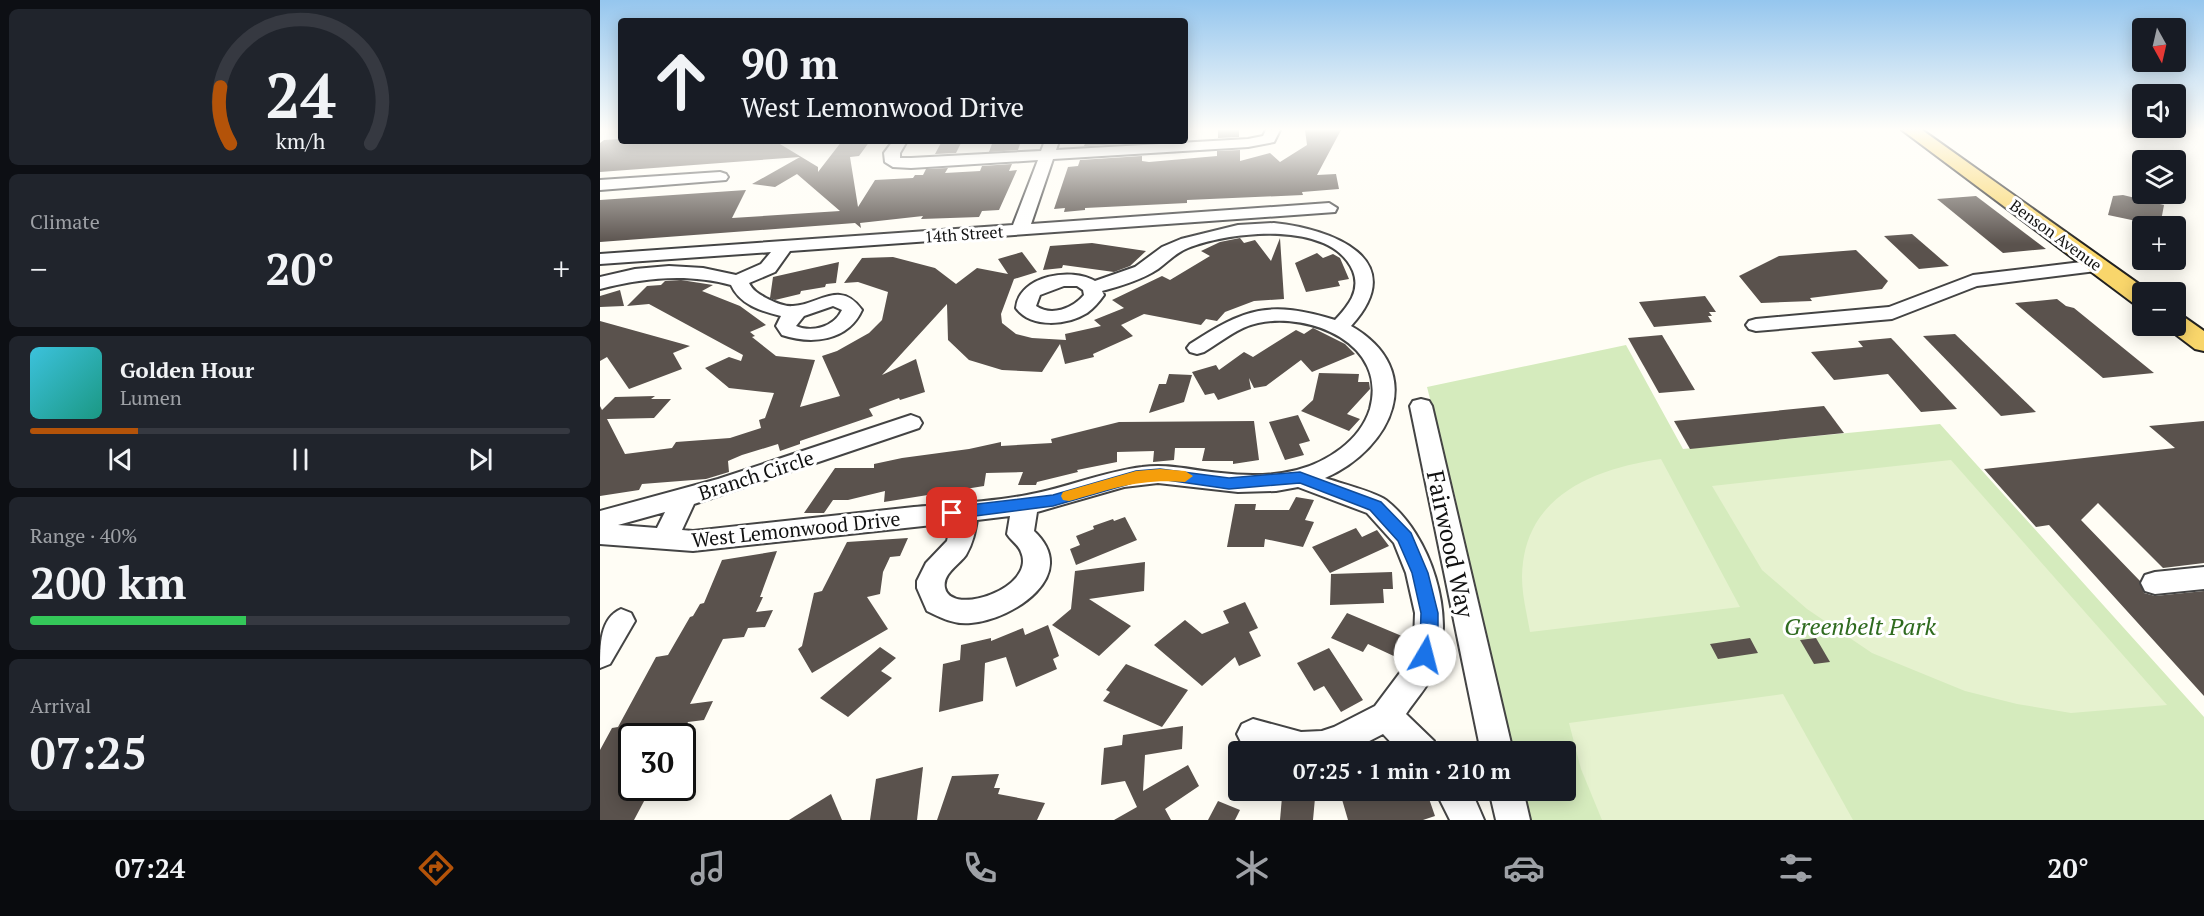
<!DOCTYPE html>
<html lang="en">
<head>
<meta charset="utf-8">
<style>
	:root { --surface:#171b24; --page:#20242c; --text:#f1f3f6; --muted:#9ea1a6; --line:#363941; --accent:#b45309 }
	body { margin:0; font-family:"PT Serif",serif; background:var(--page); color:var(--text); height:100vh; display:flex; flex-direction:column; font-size:22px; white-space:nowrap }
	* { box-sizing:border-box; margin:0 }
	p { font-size:20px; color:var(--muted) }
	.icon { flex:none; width:33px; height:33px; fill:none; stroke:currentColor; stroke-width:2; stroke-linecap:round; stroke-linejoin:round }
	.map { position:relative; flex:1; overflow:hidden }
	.details { display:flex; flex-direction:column; gap:9px; padding:9px; background:#0d0f14; width:600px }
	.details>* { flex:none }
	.top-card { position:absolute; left:18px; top:18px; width:570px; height:126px; border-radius:6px; box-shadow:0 3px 15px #0003; background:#171b24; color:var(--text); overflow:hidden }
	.needle { width:39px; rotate:172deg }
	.buttons { position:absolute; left:1532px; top:18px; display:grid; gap:12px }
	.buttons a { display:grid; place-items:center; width:54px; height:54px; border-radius:6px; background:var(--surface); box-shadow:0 3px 15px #0003; font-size:30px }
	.speed { position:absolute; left:18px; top:723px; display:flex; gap:12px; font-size:30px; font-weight:700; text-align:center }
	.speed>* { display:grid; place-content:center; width:78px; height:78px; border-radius:50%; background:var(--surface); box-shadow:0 3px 15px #0003; line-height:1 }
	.speed .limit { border:3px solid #111; border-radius:9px; background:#fff; color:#111 }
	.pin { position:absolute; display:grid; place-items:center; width:51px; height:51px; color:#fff; margin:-26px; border-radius:12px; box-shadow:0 3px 9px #0006 }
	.me { position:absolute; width:66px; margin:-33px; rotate:8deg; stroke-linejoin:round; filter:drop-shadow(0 0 4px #0008) }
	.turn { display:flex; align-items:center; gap:21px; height:126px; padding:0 24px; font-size:27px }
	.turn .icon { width:78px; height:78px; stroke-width:2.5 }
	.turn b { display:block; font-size:42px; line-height:51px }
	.big { font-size:45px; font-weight:600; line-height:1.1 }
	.details .widget { flex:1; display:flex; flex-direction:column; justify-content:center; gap:9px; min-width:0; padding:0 21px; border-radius:9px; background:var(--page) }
	.details .dial { align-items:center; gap:0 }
	.dial svg { height:156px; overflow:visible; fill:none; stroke:var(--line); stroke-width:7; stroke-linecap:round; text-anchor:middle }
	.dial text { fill:var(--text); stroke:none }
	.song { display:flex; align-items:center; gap:18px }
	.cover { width:72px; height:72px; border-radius:9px; background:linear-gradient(135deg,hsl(190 70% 55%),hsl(170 70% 35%)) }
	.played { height:6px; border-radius:3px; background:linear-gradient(90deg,var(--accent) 20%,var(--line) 20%) }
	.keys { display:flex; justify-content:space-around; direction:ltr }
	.heat { display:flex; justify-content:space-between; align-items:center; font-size:33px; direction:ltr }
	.charge { height:9px; border-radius:4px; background:linear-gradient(90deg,#34c759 40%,var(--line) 0) }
	.trip { position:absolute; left:628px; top:741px; width:348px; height:60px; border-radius:6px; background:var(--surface); box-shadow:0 3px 15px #0003; font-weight:600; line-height:60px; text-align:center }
	.tab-bar { display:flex; height:96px; justify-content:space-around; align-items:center; background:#090b0e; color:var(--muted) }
	.tab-bar .icon { width:42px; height:42px }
	.tab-bar .current { color:var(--accent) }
	.tab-bar b { font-size:27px; color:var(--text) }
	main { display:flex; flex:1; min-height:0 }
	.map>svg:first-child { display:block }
	.green { fill:#d5ebbd }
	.pitch { fill:#e6f2cf }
	.building { fill:#5a524d }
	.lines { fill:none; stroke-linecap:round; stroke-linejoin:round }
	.minor-casing { stroke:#444; stroke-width:4 }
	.major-casing { stroke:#222; stroke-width:4 }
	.minor { fill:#fff; fill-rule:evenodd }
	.major { fill:#f9d66b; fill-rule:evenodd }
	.route { fill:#1a73e8; stroke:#114b97; stroke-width:1.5 }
	.slow { fill:#f59e0b }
	.labels { text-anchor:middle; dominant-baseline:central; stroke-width:6; stroke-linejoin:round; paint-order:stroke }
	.far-street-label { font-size:16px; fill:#111; stroke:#fff }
	.street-label { font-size:20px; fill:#111; stroke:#fff }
	.near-street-label { font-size:24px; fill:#111; stroke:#fff }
	.near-park-label { font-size:24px; font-style:italic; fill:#2f6b1f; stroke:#fff }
</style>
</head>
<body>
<main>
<section class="details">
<div class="widget dial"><svg viewBox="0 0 100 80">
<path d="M14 69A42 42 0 1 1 86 69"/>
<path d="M14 69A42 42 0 0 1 9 40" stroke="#b45309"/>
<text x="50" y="56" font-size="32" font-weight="700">24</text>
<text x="50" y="72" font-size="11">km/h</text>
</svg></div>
<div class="widget"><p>Climate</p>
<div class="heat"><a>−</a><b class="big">20°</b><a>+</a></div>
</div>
<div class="widget">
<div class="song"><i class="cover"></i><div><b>Golden Hour</b><p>Lumen</p></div></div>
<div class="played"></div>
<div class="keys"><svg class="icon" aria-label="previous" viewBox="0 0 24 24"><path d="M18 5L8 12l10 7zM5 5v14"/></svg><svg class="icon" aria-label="pause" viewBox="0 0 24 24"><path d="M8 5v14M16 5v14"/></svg><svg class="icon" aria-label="next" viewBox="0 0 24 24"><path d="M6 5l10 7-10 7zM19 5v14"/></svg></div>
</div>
<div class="widget"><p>Range · 40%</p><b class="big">200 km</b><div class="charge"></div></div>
<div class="widget"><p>Arrival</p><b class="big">07:25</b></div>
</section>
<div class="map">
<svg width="1604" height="820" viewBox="0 0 1604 820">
	<rect width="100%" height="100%" fill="#fffdf5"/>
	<polygon class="green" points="1026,345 1083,449 1340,424 1604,717 1604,820 926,820 918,791 966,790 966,752 910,751 860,536 856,500 827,387"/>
	<g class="pitch">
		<path d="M1061,459L1140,607L930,632C927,615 922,595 922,577C923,496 993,469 1061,459Z"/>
		<polygon points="1351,460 1567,705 1471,713 1417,704 1365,691 1272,653 1207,609 1162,570 1112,486"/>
		<polygon points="1183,694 1253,820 1002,820 981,769 969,723"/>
	</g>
	<g class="building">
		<polygon points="618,130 639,130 639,137 618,138"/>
		<polygon points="705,130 741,130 717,175 736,174 739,189 702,192 703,195 587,200 587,203 485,208 485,210 464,212 465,208 454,209 468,167 478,166 480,160 542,156 542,161 549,162 617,156 617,151 640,150 640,161 670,153 680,162 707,145"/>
		<polygon points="21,139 21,141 175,141 218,167 218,172 242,141 270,141 259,156 250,157 258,207 275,180 313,178 315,175 323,175 326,169 348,168 345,173 380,171 382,166 412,164 409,171 417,170 399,210 382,211 379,217 321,219 323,216 260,223 261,228 255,223 0,242 0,200 146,190 132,218 240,211 197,174 175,187 152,184 200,157 0,172 0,143 4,140"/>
		<polygon points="342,141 362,141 356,153 335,154"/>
		<polygon points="393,141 421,141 418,150 389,152"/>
		<polygon points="486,141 541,141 541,143 484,146"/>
		<polygon points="1523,195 1564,205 1560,226 1508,215 1513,196"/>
		<polygon points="1376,196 1446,249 1403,253 1337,199"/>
		<polygon points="1312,234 1349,266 1319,269 1284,236"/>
		<polygon points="640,238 644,243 655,240 671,261 680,238 684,299 654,301 625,312 617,321 606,319 601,325 544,314 521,325 533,336 493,354 494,357 465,364 460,344 442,372 402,370 369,360 348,340 347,304 282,375 316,359 325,392 300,400 299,398 269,409 273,416 200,441 200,444 180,451 178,444 142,455 128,461 129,472 106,479 42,484 39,490 0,496 0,406 2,410 15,397 55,396 51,399 71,399 54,418 7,419 25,454 72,448 76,442 130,438 161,428 159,420 165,418 174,393 129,388 105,368 129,357 141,361 143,355 49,304 27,306 47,286 61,285 65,281 81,280 113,285 102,291 140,306 166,325 150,332 155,336 152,337 176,356 215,360 200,407 240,396 222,356 237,351 269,333 282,320 288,292 258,282 244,283 262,258 293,257 335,268 356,284 377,268 408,274 398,259 422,252 437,272 414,279 401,314 402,323 416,334 432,338 466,340 465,334 501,326 494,320 524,308 512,300 562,276 570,280 610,256 601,251 620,242"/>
		<polygon points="492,243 546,251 530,266 514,272 463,265 462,268 443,270 450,246"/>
		<polygon points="1256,250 1288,281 1282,289 1210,298 1212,301 1161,303 1139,276 1179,256"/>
		<polygon points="717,253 723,258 733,254 740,258 749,279 738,281 740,286 706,292 695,263"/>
		<polygon points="239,262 236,283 226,284 225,287 201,291 200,294 175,300 170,298 173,277"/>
		<polygon points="20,290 24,306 0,307 0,296"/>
		<polygon points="1105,296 1116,312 1109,312 1112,316 1108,316 1112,322 1054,327 1039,302"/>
		<polygon points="1457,299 1466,306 1474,308 1554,373 1503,378 1415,303"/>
		<polygon points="0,321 90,346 73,353 82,369 29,389 7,357 0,361"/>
		<polygon points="713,328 745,344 755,354 712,372 701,360 666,386 654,388 649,378 651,389 618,400 614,393 605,395 592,372 616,365 619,370 644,352 653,357 696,330 704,334"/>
		<polygon points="1355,334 1436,412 1401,416 1323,336"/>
		<polygon points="1062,335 1095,390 1059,393 1028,338"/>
		<polygon points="1291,338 1294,341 1357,409 1321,412 1288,374 1234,380 1211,352 1263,347 1258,341"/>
		<polygon points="719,373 759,374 758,382 769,382 770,389 747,414 760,419 749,431 701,411 713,400"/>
		<polygon points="569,374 592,375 584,402 549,413 559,384 566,384"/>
		<polygon points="1224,406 1244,433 1090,449 1074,421"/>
		<polygon points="698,415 710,441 699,444 704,455 685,460 669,422"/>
		<polygon points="654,421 659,460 633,464 633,461 602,461 605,448 575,448 574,460 553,462 554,451 517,452 517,462 477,470 478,472 437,482 436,485 418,485 423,472 386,473 384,486 284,502 285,491 248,500 233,500 224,513 204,513 235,468 274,468 274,464 302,458 369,449 401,442 401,446 452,443 451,439 519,422"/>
		<polygon points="1604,421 1604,563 1563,568 1498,503 1481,520 1540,581 1544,593 1555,596 1604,591 1604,696 1449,525 1436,527 1384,469 1575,448 1549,426"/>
		<polygon points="696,497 714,500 705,520 714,522 703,547 665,539 664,547 627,547 635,504 656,504 655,510 689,510"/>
		<polygon points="525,517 537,540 476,565 470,549 480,545 476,536 494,529 493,526 513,519 514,521"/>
		<polygon points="756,528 762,537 777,530 789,546 730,573 712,547"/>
		<polygon points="308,538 300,556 290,557 283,572 280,594 267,597 288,629 212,673 198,649 202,646 214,593 222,591 247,542"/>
		<polygon points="177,551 160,597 163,597 156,612 173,610 165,627 148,628 144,637 123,639 90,704 113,701 104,720 88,722 81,736 32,736 32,788 51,788 34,820 0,820 0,750 12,728 18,727 56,657 68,655 90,617 93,616 100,604 104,603 122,560"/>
		<polygon points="545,562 544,591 489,599 531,626 499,656 452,625 471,609 475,571"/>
		<polygon points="792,572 793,589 783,589 784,603 730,605 731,574"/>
		<polygon points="645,602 658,628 649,632 661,656 639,666 635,657 602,686 554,645 585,620 602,634 629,623 623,611"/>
		<polygon points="747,613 809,639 798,658 768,644 763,652 731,638"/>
		<polygon points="448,625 459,656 453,659 457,669 416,687 406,657 385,663 383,701 339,712 343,664 360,660 361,645 391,638 391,641 423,628 425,635"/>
		<polygon points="1150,638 1158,653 1118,659 1110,644"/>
		<polygon points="1216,638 1230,662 1214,664 1200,640"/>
		<polygon points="280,647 296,658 281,671 292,678 248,717 220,698"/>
		<polygon points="729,648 763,700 741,712 724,686 714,691 697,663"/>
		<polygon points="526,664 588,690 562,727 503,701 510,692 506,690"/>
		<polygon points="583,726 582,749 545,755 543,791 588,765 599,786 565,809 571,820 514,820 537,807 525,781 501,785 504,748 522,745 523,735"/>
		<polygon points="323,767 317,820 270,820 276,779"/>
		<polygon points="399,774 394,788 400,788 398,794 445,803 437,820 337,820 352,776"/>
		<polygon points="760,790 826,790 835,816 823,820 748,820 741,796"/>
		<polygon points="231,794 242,820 189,820"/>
		<polygon points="682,797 715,798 713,820 680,820"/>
		<polygon points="618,801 640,810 635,820 608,820"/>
	</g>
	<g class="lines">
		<defs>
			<g id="minor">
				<path d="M666,130H680L674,142L648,147L453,159L431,224L729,203L737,208L735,212L190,251L175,272L149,283C153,291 159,294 166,298C174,302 184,307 193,306C219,305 240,279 262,310C248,341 212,345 182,335L176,326L181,316C161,311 140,305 131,285C86,273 44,278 0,289V277L35,269L69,266L103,268L136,275L161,264L171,252L0,264V254L413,225L438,160L311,168L293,167L285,162L284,153L293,141H307L300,153V158H311L441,151L445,141H459L456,150L648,139L663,136ZM233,306L242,310C234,327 212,333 196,326L204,316Z"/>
				<polygon points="120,172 126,174 128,177 126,180 0,190 0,180"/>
				<path d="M674,223C732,229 812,259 751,326C828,370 793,448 725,478C740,483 775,492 786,500C831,535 856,615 836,668C830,684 816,699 806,714L834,741L839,752H800L783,734L748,752H663L642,744L637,734L642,724L653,719L701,732L722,731L734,727L775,706L808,662L814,642L815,613L806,573L794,543L767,513L698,487L676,491L638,492L558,483L524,487L437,512L434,531C481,575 414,619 371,623C355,625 341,618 327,611L317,588V581L326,563L347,541L351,523L93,551L0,544V511L118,479L311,415L319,418L322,423L319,428L94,504L82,530L93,531C167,523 240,515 314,507C352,504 390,502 427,495C466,488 502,472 542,467C569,463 594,471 621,473C645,476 673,476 697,470C727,462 760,441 770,409C788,344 711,312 658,323C638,327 621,342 604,352L597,354L590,352L587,348L590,344C645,308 670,300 735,320C748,306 761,291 753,271C731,219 628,232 588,248C575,253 568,262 558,269C541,280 521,286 502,291L504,295C499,302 494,308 487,313C468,325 431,329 416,308C419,275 472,267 495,281L535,267L562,247L581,239L638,225ZM464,286H477L483,290L484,295C473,308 452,317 436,306L440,295ZM65,512L57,528L18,525ZM410,516L407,534C411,541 419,545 421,552C437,588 351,617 345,588C342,574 359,565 366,555C373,543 375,532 377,520Z"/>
				<polygon points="1498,260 1504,262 1507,266 1504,270 1377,286 1292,319 1156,331 1149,329 1146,325 1149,321 1156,319 1289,307 1373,275"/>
				<polygon points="821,399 829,401 832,406 913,752 881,752 810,406 813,401"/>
				<polygon points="1604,567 1604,589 1555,594 1545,591 1541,583 1545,575 1555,572"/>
				<path d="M21,609L31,613L35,621L10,664L0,668C0,645 0,618 21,609Z"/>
				<polygon points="835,790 871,790 884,820 850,820"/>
				<polygon points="889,790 923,790 930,820 896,820"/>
			</g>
			<g id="major">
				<polygon points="1302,130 1322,130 1550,292 1542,292 1542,305 1533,303"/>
				<polygon points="1575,314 1584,317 1604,331 1604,351 1595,349 1566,327 1565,326 1575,326"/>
			</g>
		</defs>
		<use href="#minor" class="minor-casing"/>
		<use href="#major" class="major-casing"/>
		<use href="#minor" class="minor"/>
		<use href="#major" class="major"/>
	</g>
	<linearGradient id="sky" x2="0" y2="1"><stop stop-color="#95c6ee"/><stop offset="0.53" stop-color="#fffefa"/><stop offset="1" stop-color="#fffefa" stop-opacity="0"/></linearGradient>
	<rect width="1604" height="244" fill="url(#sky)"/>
	<polygon class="route" points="560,469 629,478 700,472 781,502 811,533 828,573 838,613 838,642 831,660 825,663 819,660 816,655 820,642 821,613 812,573 798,541 770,510 700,483 629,489 560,479 536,482 453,506 352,519 346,517 344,513 346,509 352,507 453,495 536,471"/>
	<path class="slow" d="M560,469L585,471L593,476L585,482C540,478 511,489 469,501L463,500L461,496L463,492L536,471Z"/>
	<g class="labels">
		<g class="far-street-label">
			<text transform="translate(364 234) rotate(-4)">14th Street</text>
			<text transform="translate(1456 235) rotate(36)">Benson Avenue</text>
		</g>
		<g class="street-label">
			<text transform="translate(156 475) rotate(-18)">Branch Circle</text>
			<text transform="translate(196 529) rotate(-6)">West Lemonwood Drive</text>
		</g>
		<g class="near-street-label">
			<text transform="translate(851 544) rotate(78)">Fairwood Way</text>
		</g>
		<g class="near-park-label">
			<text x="1260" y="626">Greenbelt Park</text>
		</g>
	</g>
</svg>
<div class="buttons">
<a><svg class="needle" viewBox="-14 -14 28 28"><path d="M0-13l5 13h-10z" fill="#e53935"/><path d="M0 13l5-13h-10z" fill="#9ea1a6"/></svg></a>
<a><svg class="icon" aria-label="sound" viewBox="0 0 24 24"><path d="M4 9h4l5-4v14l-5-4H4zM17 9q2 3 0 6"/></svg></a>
<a><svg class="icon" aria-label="layers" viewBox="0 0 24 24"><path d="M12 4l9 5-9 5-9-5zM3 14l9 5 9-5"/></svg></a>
<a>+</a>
<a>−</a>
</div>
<div class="speed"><div class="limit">30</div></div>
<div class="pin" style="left:352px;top:513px;background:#d93025"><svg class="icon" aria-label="arrive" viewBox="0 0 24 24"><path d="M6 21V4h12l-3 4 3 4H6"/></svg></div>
<svg class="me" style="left:825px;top:655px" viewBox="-20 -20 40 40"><circle r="19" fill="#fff"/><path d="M0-13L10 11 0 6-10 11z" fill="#1a73e8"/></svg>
<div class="trip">07:25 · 1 min · 210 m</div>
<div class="top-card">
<div class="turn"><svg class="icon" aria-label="ahead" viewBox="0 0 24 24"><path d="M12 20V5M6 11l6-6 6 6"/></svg><div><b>90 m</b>West Lemonwood Drive</div></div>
</div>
</div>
</main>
<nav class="tab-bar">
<b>07:24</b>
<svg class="icon current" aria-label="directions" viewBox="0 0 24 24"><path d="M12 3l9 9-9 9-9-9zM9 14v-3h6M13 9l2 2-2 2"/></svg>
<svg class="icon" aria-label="music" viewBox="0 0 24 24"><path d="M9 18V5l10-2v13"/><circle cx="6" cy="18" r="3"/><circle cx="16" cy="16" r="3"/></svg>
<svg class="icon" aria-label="phone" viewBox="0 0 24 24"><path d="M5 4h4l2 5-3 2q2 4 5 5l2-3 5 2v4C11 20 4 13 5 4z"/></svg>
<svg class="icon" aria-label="climate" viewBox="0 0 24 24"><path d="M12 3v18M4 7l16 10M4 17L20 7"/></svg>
<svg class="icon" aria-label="car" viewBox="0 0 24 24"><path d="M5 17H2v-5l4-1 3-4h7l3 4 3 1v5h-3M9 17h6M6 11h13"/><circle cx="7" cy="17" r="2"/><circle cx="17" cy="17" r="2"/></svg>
<svg class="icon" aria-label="filters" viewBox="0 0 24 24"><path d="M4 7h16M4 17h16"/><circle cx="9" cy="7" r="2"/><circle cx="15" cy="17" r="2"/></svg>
<b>20°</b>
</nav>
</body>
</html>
